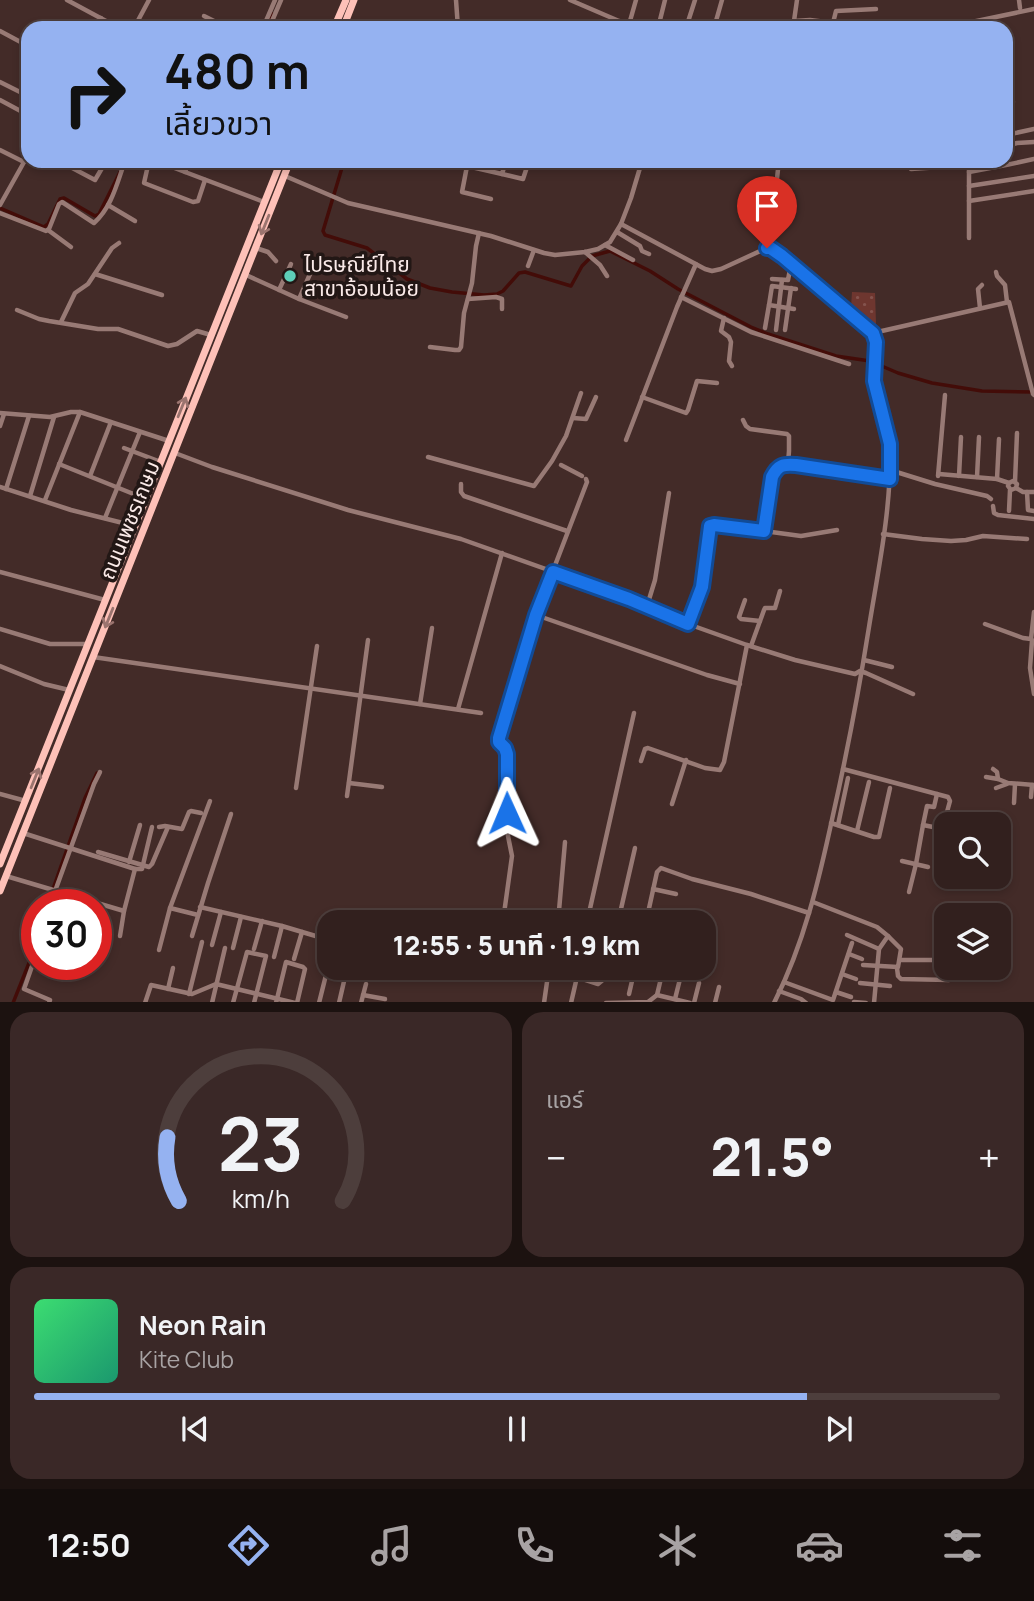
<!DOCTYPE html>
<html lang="th">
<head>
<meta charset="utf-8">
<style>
	:root { --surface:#32201e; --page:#3a2827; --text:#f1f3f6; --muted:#a8a3a4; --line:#4d3e3c; --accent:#95b2f1 }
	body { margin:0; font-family:Manrope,"Noto Sans Thai",sans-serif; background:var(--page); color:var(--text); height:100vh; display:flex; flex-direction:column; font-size:26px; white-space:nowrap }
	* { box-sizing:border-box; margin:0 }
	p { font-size:23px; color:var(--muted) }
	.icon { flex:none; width:38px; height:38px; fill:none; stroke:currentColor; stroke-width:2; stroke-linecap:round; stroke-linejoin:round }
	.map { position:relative; height:1002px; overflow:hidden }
	.drawer { display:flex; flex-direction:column; gap:10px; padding:10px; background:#1c1210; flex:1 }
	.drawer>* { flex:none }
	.banner { position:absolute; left:21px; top:21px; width:992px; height:147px; border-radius:21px; box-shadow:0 4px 10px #0003,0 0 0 2px var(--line); background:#95b2f1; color:#111; overflow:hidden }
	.fabs { position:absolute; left:934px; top:812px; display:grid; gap:14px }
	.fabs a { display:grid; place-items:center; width:77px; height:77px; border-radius:14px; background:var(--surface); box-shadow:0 4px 10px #0003,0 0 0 2px var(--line); font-size:35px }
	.speed { position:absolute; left:21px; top:889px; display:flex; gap:14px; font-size:35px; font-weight:700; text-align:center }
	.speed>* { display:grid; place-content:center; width:91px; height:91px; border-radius:50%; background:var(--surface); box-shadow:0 4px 10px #0003,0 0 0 2px var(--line); line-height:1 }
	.speed .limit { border:10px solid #d22; background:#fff; color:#111 }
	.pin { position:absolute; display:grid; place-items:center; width:60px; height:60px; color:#fff; margin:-72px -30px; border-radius:50% 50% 50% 0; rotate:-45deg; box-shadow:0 0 7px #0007 }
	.pin .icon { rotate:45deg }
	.me { position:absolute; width:77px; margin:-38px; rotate:359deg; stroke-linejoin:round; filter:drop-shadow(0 0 5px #0008) }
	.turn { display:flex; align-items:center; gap:24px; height:147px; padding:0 28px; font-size:32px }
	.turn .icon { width:91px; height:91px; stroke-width:2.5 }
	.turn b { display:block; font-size:49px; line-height:60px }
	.big { font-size:52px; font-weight:800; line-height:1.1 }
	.drawer .tile { flex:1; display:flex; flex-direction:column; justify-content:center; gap:10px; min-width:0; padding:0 24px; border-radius:21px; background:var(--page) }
	.drawer .dial { align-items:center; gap:0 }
	.dial svg { height:182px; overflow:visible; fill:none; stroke:var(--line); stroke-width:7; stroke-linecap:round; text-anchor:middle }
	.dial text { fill:var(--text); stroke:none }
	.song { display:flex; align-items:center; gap:21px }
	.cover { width:84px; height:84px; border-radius:10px; background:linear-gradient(135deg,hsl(140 70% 55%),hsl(160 70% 35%)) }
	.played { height:7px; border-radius:4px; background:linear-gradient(90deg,var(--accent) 80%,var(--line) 80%) }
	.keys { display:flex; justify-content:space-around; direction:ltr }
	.heat { display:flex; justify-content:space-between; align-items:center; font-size:38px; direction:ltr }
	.drawer .tiles { flex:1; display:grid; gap:10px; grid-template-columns:1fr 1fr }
	.tile:last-child { grid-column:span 2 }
	.trip { position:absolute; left:317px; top:910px; width:399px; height:70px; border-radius:21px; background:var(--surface); box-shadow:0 4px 10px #0003,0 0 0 2px var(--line); font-weight:800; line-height:70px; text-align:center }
	.tabs { display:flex; height:112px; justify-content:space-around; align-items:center; background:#140d0c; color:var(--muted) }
	.tabs .icon { width:49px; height:49px }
	.tabs .current { color:var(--accent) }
	.tabs b { font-size:32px; color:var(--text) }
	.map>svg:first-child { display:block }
	.grass { fill:url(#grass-dots) }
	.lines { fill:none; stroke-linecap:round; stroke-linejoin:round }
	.canal { stroke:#430c08; stroke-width:3.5 }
	.minor { stroke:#987a75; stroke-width:4.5 }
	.major { stroke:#fec1b8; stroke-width:7 }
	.oneway { stroke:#9b746f }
	.route-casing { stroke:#114b97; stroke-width:18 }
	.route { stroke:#1a73e8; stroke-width:12 }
	.poi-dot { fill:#5dceb8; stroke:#221715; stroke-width:2.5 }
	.labels { text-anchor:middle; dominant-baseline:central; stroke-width:7; stroke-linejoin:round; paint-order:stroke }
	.poi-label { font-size:21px; fill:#faeae8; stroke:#221715; text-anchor:start }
	.street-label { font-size:21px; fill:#faeae8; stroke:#221715 }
</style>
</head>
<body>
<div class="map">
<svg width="1034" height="1003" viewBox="0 0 1034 1003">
	<defs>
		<pattern id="grass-dots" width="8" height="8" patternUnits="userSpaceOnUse" patternTransform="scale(1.75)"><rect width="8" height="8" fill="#6e362f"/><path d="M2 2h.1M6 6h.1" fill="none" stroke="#84534d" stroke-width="1.8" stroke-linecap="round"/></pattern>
	</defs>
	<rect width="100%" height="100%" fill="#432b28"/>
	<polygon class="grass" points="852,292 875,293 876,324 869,323 851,308"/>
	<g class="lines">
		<g class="canal">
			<polyline points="266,28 273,14"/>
			<polyline points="344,161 323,231 325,235 367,248 407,279 430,288 452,292 484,295 497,294 503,291 519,273 525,272 571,286 582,266 592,256 610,251 650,271 678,289 751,327 768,334 836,356 870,361 898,373 932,383 982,391 1032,392"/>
			<polyline points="0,208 44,227 48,224 60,199 64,198 95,216 99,214 120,172"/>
			<polyline points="53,889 85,798 97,773"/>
			<polyline points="13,1003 37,943"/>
		</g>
		<g class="minor">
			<polyline points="67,0 119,28"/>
			<polyline points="456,0 458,28"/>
			<polyline points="570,0 619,21 650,28"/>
			<polyline points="1019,0 1020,8"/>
			<polyline points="204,16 228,28"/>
			<polyline points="794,21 810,20 874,28"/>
			<polyline points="833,23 836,11 876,9"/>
			<polyline points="96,28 101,18"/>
			<polyline points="134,28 149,0"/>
			<polyline points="263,28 275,0"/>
			<polyline points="269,28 281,0"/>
			<polyline points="628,28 636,0"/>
			<polyline points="658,28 665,0"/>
			<polyline points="686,28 695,0"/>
			<polyline points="714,28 722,0"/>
			<polyline points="793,28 797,0"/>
			<polyline points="919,28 967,23 1034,9"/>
			<polyline points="0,31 28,46"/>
			<polyline points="1006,71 1008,71"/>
			<polyline points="0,82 28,96"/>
			<polyline points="0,100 28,115"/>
			<polyline points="1006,103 1013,102"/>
			<polyline points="1006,135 1034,129"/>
			<polyline points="1006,146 1017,143 1034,142"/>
			<polyline points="0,150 24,162"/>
			<polyline points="59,161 95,180 105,163 122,169"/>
			<polyline points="149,161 144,183 193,202 198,201 205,180"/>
			<polyline points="156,161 264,202"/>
			<polyline points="468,161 462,192 491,199"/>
			<polyline points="467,166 502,174 506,161"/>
			<polyline points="911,169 969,165"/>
			<polyline points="185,172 189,161"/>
			<polyline points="969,172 1006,165 1034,159"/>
			<polyline points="502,174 523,179 529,161"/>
			<polyline points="285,176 348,203 491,236 544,253 555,255 585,252 598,249 610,242 621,224 631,198 642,161"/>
			<polyline points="969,186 1034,176"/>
			<polyline points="969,201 1034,191"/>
			<polyline points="0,205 28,155"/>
			<polyline points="108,205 135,221"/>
			<path d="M0,213L46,231L49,229L59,204L62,202L94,223C112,207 117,183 125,161"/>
			<polyline points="621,224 705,269 712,271 721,269 769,247 779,161"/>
			<polyline points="48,230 71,247"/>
			<polyline points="617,232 640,246 642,251 649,254"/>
			<polyline points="969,238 969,161"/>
			<polyline points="605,245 633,260"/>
			<path d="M769,247L814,282L873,333C880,348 873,365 875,380C877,405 890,428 890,453C891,510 878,571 869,627C859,690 847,753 833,815C819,880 804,944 774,1003"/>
			<polyline points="256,248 268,252 276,261"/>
			<polyline points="585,252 600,265 607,276"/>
			<polyline points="528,266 534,250"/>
			<polyline points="996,272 997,276 1005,285 1007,302"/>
			<polyline points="95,274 162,295"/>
			<polyline points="246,275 299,299 346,317"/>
			<polyline points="772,279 788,280 791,264"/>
			<polyline points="279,290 291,264"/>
			<polyline points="681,297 751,332 849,364"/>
			<polyline points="299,299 314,265 317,264 327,267"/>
			<polyline points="468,299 496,297 502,299 502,309"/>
			<polyline points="980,308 978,289 982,285"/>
			<polyline points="794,309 769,305 772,286 796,289"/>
			<polyline points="17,310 39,319 49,321 98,329 118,329 168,346 177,344 197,331 211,335"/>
			<polyline points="724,318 721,331 729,337 731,342 729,361 732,366"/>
			<polyline points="61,322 75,293 88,284 112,248 119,243"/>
			<polyline points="765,328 769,305"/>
			<polyline points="776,330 782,280"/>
			<polyline points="785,330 791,288"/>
			<polyline points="873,333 1009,302 1033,394 1034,395"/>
			<polyline points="430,347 455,350 459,350 461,347 464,313 472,283 476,246 479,233"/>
			<polyline points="642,397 686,413 688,410 697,381 717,383"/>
			<polyline points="0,413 50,417 71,412 80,412 169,441"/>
			<polyline points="573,418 586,419 596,397"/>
			<polyline points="743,420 746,426 750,429 787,434 789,436 789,451 788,464"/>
			<polyline points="0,426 4,414"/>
			<polyline points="626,440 677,307 696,264"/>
			<polyline points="124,448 161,462"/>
			<polyline points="175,453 212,467 348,510 461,539 602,589 688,624 747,645 795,660 855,674 860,671 866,673 913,694"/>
			<polyline points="428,457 534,486 552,461 566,436 581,393"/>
			<polyline points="59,464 146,499"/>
			<polyline points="561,465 582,476"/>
			<polyline points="890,470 935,484 987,496 991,499"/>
			<polyline points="939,474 997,479 1009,483 1013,481 1017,484 1016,488 1011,490 1008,486 1009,483"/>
			<polyline points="90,476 111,422"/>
			<polyline points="938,476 945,395"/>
			<polyline points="959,476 961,437"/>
			<polyline points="977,477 979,437"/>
			<polyline points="997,479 999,439"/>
			<polyline points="1015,482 1017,433"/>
			<polyline points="461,484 461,492 464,496 567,531"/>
			<polyline points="0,487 71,510 135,526"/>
			<polyline points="1016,488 1023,492 1034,492"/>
			<polyline points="6,489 29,416"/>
			<polyline points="1027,492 1028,510 1034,511"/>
			<polyline points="30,496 54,417"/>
			<polyline points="45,500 80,412"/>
			<polyline points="993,506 994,513 998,515 1034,519"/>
			<polyline points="1009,511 1010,490"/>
			<polyline points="105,518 140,432"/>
			<polyline points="764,531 801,536 837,530"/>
			<polyline points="883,534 922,539 951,541 966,540 983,536 1027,539"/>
			<polyline points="0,572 105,600"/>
			<polyline points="745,600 739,617 741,619 760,621"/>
			<polyline points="647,606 655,580 669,493"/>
			<polyline points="536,615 707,675 740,684"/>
			<polyline points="688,624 702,587 710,526 714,525 764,531 772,477 776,469 781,465 796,465 889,479"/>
			<polyline points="985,624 1023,638 1031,639"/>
			<polyline points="0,629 50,644 88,644"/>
			<polyline points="1032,641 1030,668 1034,694"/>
			<polyline points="1033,641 1031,639 1034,612"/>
			<polyline points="751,646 764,610 765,608 775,608 780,591"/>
			<polyline points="93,657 481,713"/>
			<polyline points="864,660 892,667"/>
			<polyline points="0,666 44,684 69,690"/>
			<polyline points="420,704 432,628"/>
			<polyline points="458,709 502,553"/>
			<polyline points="641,761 645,749 648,748 705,768 720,770 724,762 747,645"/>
			<polyline points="843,769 948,797 950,801 939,841 937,842"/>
			<polyline points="993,769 997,772 998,779"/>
			<polyline points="986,777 998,779 1008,783 1034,785"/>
			<polyline points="349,783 382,787"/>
			<polyline points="296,788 317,646"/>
			<polyline points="996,788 1007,784"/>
			<polyline points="0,794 26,801"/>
			<polyline points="347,796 368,640"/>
			<polyline points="1031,797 1032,785"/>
			<polyline points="1014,803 1015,784"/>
			<polyline points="672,804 686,760"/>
			<polyline points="831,823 874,837 879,837 890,788"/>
			<polyline points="838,825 848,778"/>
			<polyline points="923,825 927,806 934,807 937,794"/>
			<polyline points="159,827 165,826 182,829 189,812 191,811 201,813"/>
			<polyline points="857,831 869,782"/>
			<polyline points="23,833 135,869"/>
			<polyline points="98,852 149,867 152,864 168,827"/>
			<polyline points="902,861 928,867"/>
			<polyline points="129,862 140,825"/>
			<polyline points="6,876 124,911"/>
			<polyline points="653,889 676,894"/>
			<polyline points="909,892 916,864 923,825 943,829"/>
			<polyline points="813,902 877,927 888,936 901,949 898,967 863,965"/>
			<polyline points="50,905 94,784 100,772"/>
			<polyline points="200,907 282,926 319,937"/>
			<polyline points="170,908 198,915"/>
			<polyline points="648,912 668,916"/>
			<polyline points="504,922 503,921 512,856 508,836 507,754 504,748 499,742 499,738 536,615 587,482 586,479"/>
			<polyline points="558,922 565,842"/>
			<polyline points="587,922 634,713"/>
			<polyline points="618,922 635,848"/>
			<polyline points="646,922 657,872 661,868 692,879 751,894 809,913"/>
			<polyline points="96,924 102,905"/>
			<polyline points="847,935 879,949"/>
			<polyline points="120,936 124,911 135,869 142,869 152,827"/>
			<polyline points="192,936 208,883 231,814"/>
			<polyline points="212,945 221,912"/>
			<polyline points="233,948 241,917"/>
			<polyline points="254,949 262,921"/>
			<polyline points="159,950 170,908 210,801"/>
			<polyline points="37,952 24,989 50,1000 49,1003"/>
			<polyline points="849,954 862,959"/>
			<polyline points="274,957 282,926"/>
			<polyline points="294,959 302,932"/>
			<polyline points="900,960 947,960"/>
			<polyline points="549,968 598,984 604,979 608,968"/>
			<polyline points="897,968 898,976 901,979 949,980"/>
			<polyline points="842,974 856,979"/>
			<polyline points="575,977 577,968"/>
			<polyline points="784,982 833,1000 852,943"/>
			<polyline points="860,983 890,986"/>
			<polyline points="168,989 173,968"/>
			<polyline points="779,991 801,999 806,1003"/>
			<polyline points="836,992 851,997"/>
			<polyline points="189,994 202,942"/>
			<polyline points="629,994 635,968"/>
			<polyline points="363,995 385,999"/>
			<polyline points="657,995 662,974"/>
			<polyline points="675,999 680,979"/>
			<polyline points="854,1002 866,1003"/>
			<polyline points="145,1003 151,985 192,994 216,984 295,1003"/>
			<polyline points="212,1003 225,948"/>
			<polyline points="233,1003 247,952 266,956 254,1003"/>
			<polyline points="276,1003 286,962 303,967 305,969 297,1003"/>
			<polyline points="319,1003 326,975 329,972 345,977 339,1003"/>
			<polyline points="361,1003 366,984"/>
			<polyline points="544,1003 549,968"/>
			<polyline points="571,1003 577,977"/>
			<polyline points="606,1003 648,1002 657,995 690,1003"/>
			<polyline points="694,1003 699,983"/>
			<polyline points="715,1003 719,987"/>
			<polyline points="874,1003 879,949 888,936"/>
		</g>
		<g class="major">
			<polyline points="334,28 346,0"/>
			<polyline points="343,28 354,0"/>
			<polyline points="0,864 281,161"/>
			<polyline points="0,891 290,161"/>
		</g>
	</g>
	<defs><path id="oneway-shaft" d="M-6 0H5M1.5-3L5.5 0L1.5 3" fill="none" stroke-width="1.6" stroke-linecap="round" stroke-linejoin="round" transform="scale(1.75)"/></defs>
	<g class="oneway">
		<use href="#oneway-shaft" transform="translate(265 225) rotate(112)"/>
		<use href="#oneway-shaft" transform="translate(182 407) rotate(-68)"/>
		<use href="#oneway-shaft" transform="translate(109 618) rotate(112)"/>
		<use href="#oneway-shaft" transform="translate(35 778) rotate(-68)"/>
	</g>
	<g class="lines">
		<defs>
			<path id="route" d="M507,813V754L505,748L499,742V738L536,615L553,572L629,599L688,624L702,587L710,526L714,525L764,531L772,477C778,465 783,464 796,465L890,479V444L874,381L876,342L873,333L782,256L769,247L767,248"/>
		</defs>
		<use href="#route" class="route-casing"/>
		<use href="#route" class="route"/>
	</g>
	<circle class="poi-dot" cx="290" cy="276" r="7"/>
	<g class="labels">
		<g class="poi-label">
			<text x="304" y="264">ไปรษณีย์ไทย<tspan x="304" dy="24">สาขาอ้อมน้อย</tspan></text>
		</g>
		<g class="street-label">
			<text transform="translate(129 520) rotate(-68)">ถนนเพชรเกษม</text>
		</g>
	</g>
</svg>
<div class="fabs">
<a><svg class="icon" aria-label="search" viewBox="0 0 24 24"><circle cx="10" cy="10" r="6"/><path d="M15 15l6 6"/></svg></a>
<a><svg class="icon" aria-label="layers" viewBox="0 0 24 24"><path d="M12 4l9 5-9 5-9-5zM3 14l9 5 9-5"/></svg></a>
</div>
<div class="speed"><div class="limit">30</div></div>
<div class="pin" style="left:767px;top:248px;background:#d93025"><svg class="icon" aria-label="arrive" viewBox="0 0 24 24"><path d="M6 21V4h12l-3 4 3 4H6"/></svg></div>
<svg class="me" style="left:507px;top:813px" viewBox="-20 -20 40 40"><path d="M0-17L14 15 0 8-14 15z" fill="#1a73e8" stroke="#fff" stroke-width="4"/></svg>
<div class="trip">12:55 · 5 นาที · 1.9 km</div>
<div class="banner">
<div class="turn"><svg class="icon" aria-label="right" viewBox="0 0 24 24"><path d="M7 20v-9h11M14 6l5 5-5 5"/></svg><div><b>480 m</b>เลี้ยวขวา</div></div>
</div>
</div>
<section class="drawer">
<div class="tiles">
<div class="tile dial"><svg viewBox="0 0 100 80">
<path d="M14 69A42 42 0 1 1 86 69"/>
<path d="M14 69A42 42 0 0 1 9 41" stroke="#95b2f1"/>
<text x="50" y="56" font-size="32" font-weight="700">23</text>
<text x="50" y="72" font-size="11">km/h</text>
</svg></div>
<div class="tile"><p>แอร์</p>
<div class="heat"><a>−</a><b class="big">21.5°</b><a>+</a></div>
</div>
<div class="tile">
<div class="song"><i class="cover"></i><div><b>Neon Rain</b><p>Kite Club</p></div></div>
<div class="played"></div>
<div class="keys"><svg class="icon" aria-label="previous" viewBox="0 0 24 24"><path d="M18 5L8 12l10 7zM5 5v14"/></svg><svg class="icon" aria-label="pause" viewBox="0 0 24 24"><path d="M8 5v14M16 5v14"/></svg><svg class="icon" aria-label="next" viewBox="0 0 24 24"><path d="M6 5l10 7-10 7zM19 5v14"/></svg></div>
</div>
</div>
</section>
<nav class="tabs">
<b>12:50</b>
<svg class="icon current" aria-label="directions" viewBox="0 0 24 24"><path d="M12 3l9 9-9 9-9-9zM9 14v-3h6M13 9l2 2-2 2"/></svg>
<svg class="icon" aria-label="music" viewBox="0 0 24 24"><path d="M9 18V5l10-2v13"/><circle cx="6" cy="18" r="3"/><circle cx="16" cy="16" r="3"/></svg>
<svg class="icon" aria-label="phone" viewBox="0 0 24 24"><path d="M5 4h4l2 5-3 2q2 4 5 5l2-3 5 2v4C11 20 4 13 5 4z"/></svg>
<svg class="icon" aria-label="climate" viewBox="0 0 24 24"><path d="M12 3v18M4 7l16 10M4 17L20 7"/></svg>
<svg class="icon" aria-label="car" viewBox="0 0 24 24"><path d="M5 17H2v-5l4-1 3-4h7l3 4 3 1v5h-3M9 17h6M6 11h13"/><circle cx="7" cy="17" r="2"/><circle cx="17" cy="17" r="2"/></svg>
<svg class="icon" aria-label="filters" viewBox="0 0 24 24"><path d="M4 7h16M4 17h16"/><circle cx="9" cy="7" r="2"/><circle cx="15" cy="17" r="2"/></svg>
</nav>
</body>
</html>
